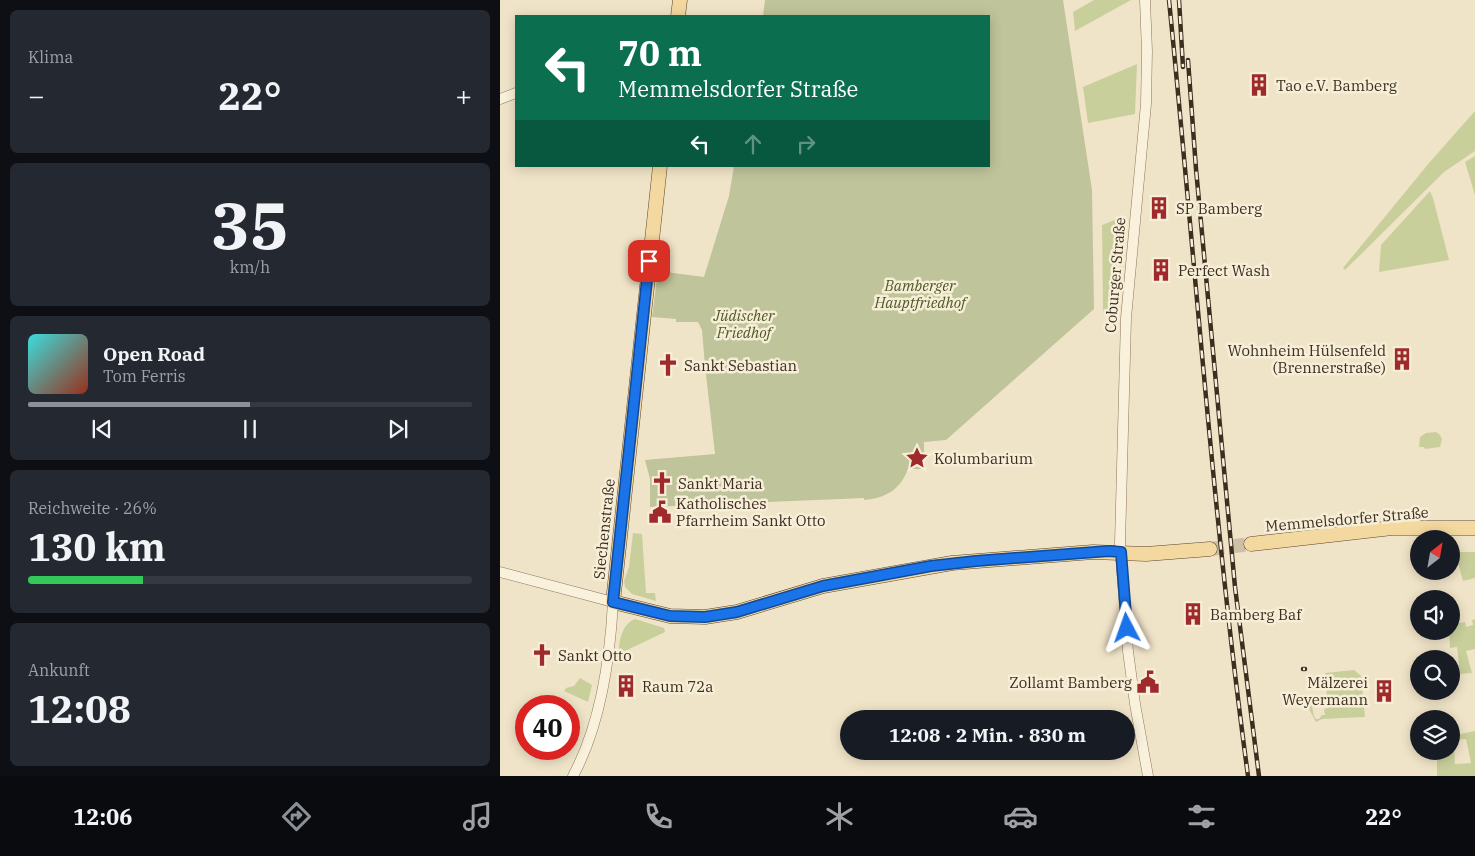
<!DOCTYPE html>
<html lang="de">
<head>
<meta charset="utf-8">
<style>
	:root { --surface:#171b24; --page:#242831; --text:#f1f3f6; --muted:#9ea1a6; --line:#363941; --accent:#8c9099 }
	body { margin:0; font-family:"IBM Plex Serif",serif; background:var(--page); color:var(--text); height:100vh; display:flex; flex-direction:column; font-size:19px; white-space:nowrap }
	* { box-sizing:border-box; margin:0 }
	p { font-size:16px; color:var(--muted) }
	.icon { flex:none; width:28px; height:28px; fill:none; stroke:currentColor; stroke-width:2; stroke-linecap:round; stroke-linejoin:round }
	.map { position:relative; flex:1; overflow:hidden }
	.drawer { display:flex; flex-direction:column; gap:10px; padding:10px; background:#0d0f14; width:500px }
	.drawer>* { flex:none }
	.guide { position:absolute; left:15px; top:15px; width:475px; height:152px; border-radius:0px; box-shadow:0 2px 12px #0003; background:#0b6e4f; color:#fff; overflow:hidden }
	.needle { width:32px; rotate:31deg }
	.controls { position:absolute; left:910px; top:530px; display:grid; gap:10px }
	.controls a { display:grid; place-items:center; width:50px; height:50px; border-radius:50%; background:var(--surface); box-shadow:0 2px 12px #0003; font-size:25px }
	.speed { position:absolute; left:15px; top:695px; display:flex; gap:10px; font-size:25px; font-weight:700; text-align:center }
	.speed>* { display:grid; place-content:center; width:65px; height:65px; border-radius:50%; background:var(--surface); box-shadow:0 2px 12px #0003; line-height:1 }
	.speed .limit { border:8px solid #d22; background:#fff; color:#111 }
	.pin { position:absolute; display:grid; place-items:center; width:42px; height:42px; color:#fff; margin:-21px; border-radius:10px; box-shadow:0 2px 8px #0006 }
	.me { position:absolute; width:55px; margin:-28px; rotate:356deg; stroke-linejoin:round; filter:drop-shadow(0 0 4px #0008) }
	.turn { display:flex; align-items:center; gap:18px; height:105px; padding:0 20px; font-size:22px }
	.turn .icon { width:65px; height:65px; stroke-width:2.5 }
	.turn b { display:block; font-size:35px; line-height:42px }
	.lanes { display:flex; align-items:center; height:48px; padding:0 20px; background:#0003; justify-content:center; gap:25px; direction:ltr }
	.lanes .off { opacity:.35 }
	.big { font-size:38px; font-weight:800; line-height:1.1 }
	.drawer .tile { flex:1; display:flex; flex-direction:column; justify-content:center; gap:8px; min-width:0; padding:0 18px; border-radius:8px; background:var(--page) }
	.drawer .dial { align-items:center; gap:0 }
	.dial b { font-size:65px; line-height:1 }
	.song { display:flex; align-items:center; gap:15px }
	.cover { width:60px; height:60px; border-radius:8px; background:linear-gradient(135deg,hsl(180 70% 55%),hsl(10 70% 35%)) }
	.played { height:5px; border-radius:2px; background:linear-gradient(90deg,var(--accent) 50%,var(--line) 50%) }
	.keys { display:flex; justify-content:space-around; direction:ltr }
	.heat { display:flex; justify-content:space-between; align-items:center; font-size:28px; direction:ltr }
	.charge { height:8px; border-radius:4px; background:linear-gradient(90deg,#34c759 26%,var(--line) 0) }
	.trip { position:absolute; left:340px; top:710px; width:295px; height:50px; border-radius:25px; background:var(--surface); box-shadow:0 2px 12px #0003; font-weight:800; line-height:50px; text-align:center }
	.dock { display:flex; height:80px; justify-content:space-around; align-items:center; background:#090b0e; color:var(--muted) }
	.dock .icon { width:35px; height:35px }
	.dock .active { color:var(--accent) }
	.dock b { font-size:22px; color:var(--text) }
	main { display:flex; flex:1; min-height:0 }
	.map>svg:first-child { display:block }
	.green { fill:#c9cf9b }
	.cemetery { fill:#bfc49a }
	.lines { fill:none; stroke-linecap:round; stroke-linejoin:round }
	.major-tunnel { stroke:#ccc0a6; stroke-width:14; stroke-dasharray:14 7; stroke-linecap:butt }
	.minor-casing { stroke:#8d765c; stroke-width:11 }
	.major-casing { stroke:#5b4430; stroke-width:15 }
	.minor { stroke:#faf1dc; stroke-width:10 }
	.major { stroke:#f3d9a0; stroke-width:14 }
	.rail-casing { stroke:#3d2e20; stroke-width:4.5 }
	.rail { stroke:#f7eed8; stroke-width:2.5; stroke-dasharray:8; stroke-linecap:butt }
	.route-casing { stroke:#114b97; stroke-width:12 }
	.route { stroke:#1a73e8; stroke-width:9 }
	.labels { text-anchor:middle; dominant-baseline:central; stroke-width:5; stroke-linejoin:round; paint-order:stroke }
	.poi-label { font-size:15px; fill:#3d2e20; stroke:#f7eed8; text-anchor:start }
	.street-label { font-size:15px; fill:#3d2e20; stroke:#f7eed8 }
	.park-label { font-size:15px; font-style:italic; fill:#4d5a26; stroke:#f7eed8 }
</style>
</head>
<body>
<main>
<section class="drawer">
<div class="tile"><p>Klima</p>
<div class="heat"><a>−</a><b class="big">22°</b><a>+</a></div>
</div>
<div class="tile dial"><b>35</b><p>km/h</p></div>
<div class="tile">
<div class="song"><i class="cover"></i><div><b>Open Road</b><p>Tom Ferris</p></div></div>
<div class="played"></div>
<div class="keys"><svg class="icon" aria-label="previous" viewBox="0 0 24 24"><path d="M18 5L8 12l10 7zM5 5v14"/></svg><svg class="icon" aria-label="pause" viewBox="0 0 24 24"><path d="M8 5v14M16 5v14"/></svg><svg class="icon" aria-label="next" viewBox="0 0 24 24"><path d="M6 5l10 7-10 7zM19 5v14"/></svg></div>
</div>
<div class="tile"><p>Reichweite · 26%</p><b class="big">130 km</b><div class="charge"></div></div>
<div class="tile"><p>Ankunft</p><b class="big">12:08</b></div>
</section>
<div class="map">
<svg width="975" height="776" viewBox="0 0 975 776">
	<rect width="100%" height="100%" fill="#f0e4c8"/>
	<g class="green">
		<polygon points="594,0 631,0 575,31 573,12"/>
		<polygon points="637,64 635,114 588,123 583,87"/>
		<polygon points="975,111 975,151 944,172 845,270 843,268 929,163"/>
		<polygon points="975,156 975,195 965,162"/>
		<polygon points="930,191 933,198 949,260 879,272 881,245"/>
		<polygon points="617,219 617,313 603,313 602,225"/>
		<polygon points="936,432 940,435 942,439 940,447 925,449 924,447 919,447 920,437 926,433"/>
		<polygon points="133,533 142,534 146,593 155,593 156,601 132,594 125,587 124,581 129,567"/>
		<polygon points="955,552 975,552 975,578 963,581"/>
		<polygon points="951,614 956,614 959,623 965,622 966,627 973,625 972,620 975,619 975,649 966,651 972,673 960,674 957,647 950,648 949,631 951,631"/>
		<path d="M135,619L164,628L165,632L125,651L122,659L120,658C117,646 121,624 135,619Z"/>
		<polygon points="854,670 861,676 865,717 822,719 816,722 803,698 810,697 814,716 816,719 819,719 822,715 825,715 824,709 828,708 825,673"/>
		<polygon points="80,678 92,685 88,702 64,691 66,688 74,686"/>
		<polygon points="975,731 975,776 937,776 937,751 951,751 951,744 954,744 955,764 971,763 966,739 951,740 951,736"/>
	</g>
	<path class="cemetery" d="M265,0H563L592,190L594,309L446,440L424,442V469H408C400,490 386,498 364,500V498L150,507V479L145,460L215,454L205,366L202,330L198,322H176V319L152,317L158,271L204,277L229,196L234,166H489V16H263Z"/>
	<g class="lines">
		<polyline class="major-tunnel" points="710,549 751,544"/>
		<defs>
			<g id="minor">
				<polyline points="645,0 647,51 646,104 626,318 620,543 628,651 635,704 648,776"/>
				<polyline points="0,99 16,93"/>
				<path d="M0,572L113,602C110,660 101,724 73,776"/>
			</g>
			<g id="major">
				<polyline points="178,16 180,0"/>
				<polyline points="160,166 113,602 170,616 205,617 237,612 323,586 452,563 593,552 646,554 710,549"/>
				<polyline points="751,544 892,528 975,528"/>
			</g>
		</defs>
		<use href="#minor" class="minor-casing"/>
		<use href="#major" class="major-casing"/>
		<use href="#minor" class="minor"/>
		<use href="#major" class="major"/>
		<defs>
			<g id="rail">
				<path d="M669,0C695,259 713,518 748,776"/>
				<polyline points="679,0 683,67"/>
				<polyline points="688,60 696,169 735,587 759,776"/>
				<polyline points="803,669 805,669"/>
			</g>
		</defs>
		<use href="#rail" class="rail-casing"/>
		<use href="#rail" class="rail"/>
	</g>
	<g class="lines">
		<defs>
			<polyline id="route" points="149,261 113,602 170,616 205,617 237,612 323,586 431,566 476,561 609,551 621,552 627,628"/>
		</defs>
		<use href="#route" class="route-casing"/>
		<use href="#route" class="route"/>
	</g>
	<defs>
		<symbol id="building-bare" viewBox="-9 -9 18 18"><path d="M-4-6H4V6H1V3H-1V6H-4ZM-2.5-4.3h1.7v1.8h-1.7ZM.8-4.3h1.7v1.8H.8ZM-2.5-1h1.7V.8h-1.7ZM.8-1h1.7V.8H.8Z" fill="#9e2a2b" stroke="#f7eed8" stroke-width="2.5" paint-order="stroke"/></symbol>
		<symbol id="church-bare" viewBox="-9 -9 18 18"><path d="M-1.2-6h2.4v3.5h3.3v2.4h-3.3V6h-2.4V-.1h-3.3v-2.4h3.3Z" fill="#9e2a2b" stroke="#f7eed8" stroke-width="2.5" paint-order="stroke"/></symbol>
		<symbol id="sight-bare" viewBox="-9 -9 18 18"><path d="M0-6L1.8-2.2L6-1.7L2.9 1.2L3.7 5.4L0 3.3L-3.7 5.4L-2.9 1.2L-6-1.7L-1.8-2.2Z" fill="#9e2a2b" stroke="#f7eed8" stroke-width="2.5" paint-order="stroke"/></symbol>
		<symbol id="civic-bare" viewBox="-9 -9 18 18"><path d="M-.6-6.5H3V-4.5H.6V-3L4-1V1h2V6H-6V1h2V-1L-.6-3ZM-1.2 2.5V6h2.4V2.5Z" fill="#9e2a2b" stroke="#f7eed8" stroke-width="2.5" paint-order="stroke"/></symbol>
	</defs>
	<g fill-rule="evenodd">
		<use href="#building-bare" x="743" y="69" width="32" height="32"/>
		<use href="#building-bare" x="643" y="192" width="32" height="32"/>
		<use href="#building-bare" x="645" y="254" width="32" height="32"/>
		<use href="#building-bare" x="886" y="343" width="32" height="32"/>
		<use href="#church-bare" x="152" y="349" width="32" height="32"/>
		<use href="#sight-bare" x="401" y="442" width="32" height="32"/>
		<use href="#church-bare" x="146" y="467" width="32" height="32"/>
		<use href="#civic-bare" x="144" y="496" width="32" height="32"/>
		<use href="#building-bare" x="677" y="598" width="32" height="32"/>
		<use href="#church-bare" x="26" y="639" width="32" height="32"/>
		<use href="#civic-bare" x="632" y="666" width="32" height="32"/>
		<use href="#building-bare" x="110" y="670" width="32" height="32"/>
		<use href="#building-bare" x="868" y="675" width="32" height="32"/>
	</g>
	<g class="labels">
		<g class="poi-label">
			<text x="776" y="85">Tao e.V. Bamberg</text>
			<text x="676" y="208">SP Bamberg</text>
			<text x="678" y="270">Perfect Wash</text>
			<text x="886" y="350" text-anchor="end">Wohnheim Hülsenfeld<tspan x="886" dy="17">(Brennerstraße)</tspan></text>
			<text x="184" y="365">Sankt Sebastian</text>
			<text x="434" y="458">Kolumbarium</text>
			<text x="178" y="483">Sankt Maria</text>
			<text x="176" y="503">Katholisches<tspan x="176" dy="17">Pfarrheim Sankt Otto</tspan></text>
			<text x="710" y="614">Bamberg Baf</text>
			<text x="58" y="655">Sankt Otto</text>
			<text x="632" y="682" text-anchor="end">Zollamt Bamberg</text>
			<text x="868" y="682" text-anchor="end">Mälzerei<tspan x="868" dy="17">Weyermann</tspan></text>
			<text x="142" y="686">Raum 72a</text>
		</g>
		<g class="street-label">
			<text transform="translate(615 275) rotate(-85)">Coburger Straße</text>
			<text transform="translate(847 519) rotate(-5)">Memmelsdorfer Straße</text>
			<text transform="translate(104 529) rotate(-84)">Siechenstraße</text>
		</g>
		<g class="park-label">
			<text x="420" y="285">Bamberger<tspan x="420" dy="17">Hauptfriedhof</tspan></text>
			<text x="244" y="315">Jüdischer<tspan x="244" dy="17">Friedhof</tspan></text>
		</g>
	</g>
</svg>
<div class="controls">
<a><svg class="needle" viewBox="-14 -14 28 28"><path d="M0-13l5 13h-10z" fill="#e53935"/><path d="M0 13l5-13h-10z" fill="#9ea1a6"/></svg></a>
<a><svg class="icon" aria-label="sound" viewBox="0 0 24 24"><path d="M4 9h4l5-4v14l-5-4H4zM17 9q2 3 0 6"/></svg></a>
<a><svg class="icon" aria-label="search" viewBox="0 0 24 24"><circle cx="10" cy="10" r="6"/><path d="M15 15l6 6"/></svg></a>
<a><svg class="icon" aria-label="layers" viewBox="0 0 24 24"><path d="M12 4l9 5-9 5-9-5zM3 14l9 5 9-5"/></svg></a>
</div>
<div class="speed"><div class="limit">40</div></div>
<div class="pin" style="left:149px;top:261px;background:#d93025"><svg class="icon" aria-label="arrive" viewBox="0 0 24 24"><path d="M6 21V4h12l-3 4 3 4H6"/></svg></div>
<svg class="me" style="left:627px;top:628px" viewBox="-20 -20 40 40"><path d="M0-17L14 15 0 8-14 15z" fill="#1a73e8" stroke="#fff" stroke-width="4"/></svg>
<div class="trip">12:08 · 2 Min. · 830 m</div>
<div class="guide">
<div class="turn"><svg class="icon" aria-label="left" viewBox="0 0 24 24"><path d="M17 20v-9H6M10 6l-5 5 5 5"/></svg><div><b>70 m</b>Memmelsdorfer Straße</div></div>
<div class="lanes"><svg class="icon" aria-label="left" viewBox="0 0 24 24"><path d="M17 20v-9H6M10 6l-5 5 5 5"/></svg><svg class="icon off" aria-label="ahead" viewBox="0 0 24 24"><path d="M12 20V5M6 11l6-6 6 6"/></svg><svg class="icon off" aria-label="right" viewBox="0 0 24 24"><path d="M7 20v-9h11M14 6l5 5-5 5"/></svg></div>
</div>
</div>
</main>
<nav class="dock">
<b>12:06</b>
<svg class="icon active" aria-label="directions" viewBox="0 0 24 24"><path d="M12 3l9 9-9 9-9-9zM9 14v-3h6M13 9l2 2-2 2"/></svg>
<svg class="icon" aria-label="music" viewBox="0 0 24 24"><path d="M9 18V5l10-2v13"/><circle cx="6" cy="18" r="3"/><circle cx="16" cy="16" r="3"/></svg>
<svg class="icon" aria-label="phone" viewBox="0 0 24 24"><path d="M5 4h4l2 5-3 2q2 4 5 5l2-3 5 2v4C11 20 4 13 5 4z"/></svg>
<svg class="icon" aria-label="climate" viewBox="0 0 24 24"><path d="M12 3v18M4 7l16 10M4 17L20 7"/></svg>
<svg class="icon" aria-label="car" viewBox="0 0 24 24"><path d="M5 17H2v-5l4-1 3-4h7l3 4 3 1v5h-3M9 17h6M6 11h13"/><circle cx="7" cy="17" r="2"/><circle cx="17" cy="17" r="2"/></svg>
<svg class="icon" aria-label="filters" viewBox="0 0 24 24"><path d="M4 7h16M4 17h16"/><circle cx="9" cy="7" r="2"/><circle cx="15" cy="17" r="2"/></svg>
<b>22°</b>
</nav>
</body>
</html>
